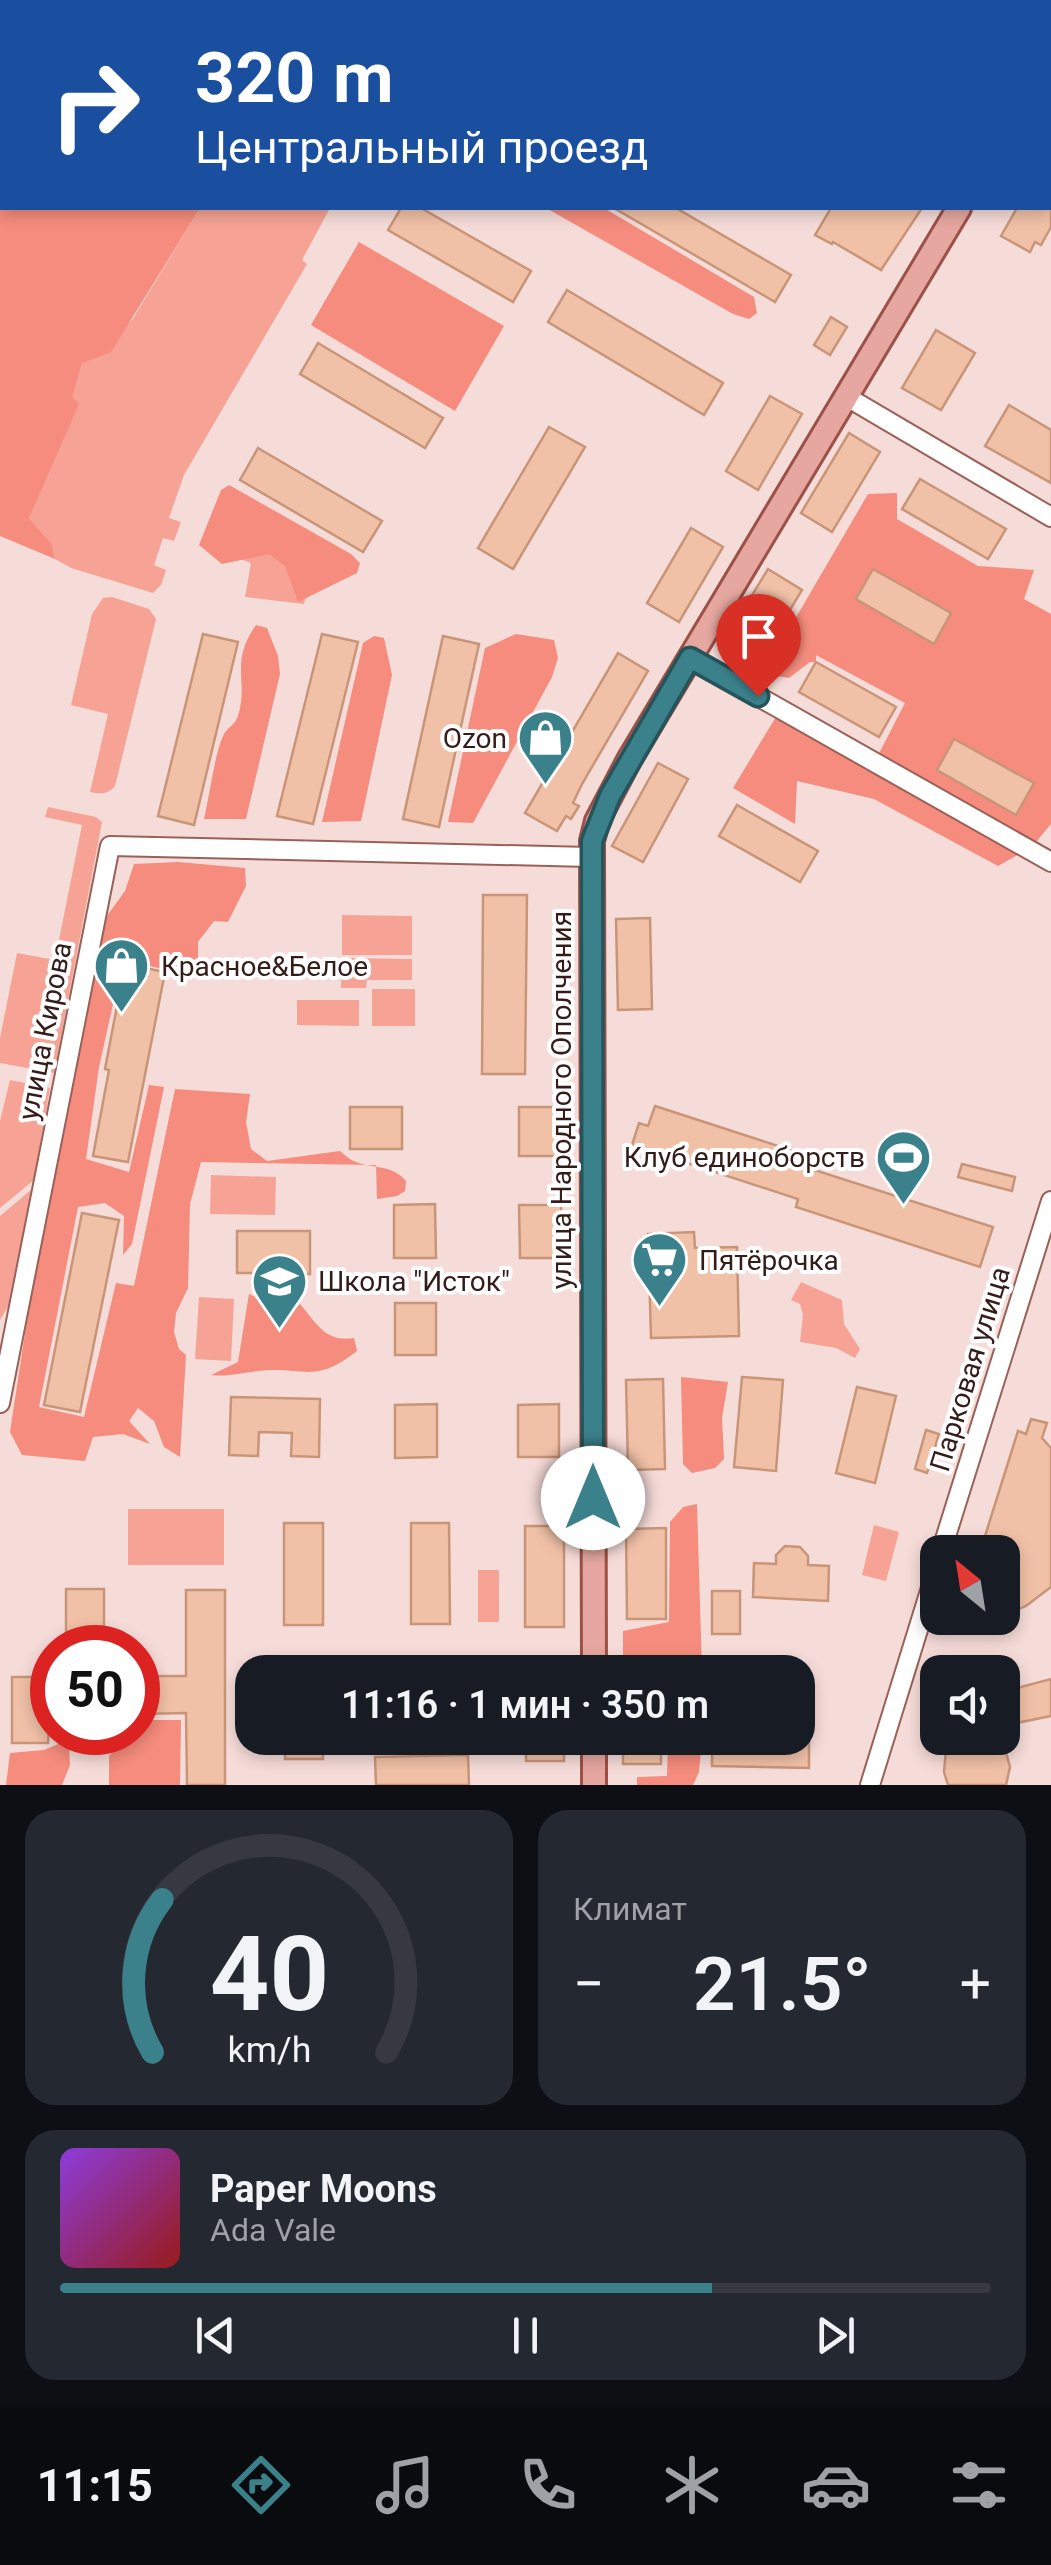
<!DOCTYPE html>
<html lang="ru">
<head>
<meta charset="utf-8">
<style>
	:root { --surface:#171b24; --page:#242831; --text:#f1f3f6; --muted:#9ea1a6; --line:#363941; --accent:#3b818c }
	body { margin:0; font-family:Roboto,sans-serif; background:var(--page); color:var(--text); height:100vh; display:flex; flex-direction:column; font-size:38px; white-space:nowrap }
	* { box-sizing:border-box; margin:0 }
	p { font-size:32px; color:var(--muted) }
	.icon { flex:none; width:55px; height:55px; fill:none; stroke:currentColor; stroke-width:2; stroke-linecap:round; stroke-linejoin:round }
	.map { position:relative; height:1785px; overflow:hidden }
	.drawer { display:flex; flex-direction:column; gap:25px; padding:25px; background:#0d0f14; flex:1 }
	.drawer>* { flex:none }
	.banner { position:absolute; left:0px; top:0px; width:1052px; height:210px; box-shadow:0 5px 15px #0003; background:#1a4fa0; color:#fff; overflow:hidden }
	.needle { width:65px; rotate:330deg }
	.buttons { position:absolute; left:920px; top:1535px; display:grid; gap:20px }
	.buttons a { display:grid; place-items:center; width:100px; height:100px; border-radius:20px; background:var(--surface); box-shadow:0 5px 15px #0003; font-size:50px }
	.speed { position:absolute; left:30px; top:1625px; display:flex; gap:20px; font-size:50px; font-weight:700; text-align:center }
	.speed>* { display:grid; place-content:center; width:130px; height:130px; border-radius:50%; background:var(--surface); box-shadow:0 5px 15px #0003; line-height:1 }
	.speed .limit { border:15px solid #d22; background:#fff; color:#111 }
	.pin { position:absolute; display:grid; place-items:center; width:85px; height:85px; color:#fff; margin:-102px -42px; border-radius:50% 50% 50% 0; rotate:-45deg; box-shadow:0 0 10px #0007 }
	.pin .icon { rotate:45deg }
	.me { position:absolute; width:110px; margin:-55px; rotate:0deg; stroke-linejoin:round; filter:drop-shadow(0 0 8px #0008) }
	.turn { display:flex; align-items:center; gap:35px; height:210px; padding:0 30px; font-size:45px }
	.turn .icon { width:130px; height:130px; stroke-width:2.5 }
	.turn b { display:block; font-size:70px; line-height:85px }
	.big { font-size:75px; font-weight:600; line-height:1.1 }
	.drawer .widget { flex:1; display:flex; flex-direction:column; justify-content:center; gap:15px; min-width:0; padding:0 35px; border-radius:30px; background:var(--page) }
	.drawer .dial { align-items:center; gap:0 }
	.dial svg { height:260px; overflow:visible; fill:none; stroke:var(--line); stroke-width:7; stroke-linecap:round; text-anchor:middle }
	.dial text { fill:var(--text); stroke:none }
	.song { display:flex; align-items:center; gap:30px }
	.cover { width:120px; height:120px; border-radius:15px; background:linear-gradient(135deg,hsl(270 70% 55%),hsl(0 70% 35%)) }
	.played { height:10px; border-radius:5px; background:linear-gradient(90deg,var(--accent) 70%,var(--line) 70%) }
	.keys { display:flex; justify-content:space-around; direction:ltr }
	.heat { display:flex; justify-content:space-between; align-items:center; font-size:55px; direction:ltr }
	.drawer .tiles { flex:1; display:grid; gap:25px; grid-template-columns:1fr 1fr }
	.widget:last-child { grid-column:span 2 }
	.trip { position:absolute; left:235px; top:1655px; width:580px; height:100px; border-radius:30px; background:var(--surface); box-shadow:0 5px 15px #0003; font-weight:600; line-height:100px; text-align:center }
	.tab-bar { display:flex; height:160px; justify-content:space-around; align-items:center; background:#090b0e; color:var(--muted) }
	.tab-bar .icon { width:70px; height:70px }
	.tab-bar .selected { color:var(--accent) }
	.tab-bar b { font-size:45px; color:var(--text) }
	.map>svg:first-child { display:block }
	.green { fill:#f6a396 }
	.forest { fill:#f58c7d; fill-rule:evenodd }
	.building { fill:#f1c1a7; stroke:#c99579; stroke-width:2.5 }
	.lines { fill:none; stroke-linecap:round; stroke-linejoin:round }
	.minor-casing { stroke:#996158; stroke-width:22 }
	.major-casing { stroke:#9b5147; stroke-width:28 }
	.minor { stroke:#fff; stroke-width:18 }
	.major { stroke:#e5a7a0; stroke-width:22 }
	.route-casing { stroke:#26545b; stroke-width:25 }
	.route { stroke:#3b818c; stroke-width:18 }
	.labels { text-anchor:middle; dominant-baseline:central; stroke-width:8; stroke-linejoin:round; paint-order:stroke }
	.poi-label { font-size:28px; fill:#341c19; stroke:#fff; text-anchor:start }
	.street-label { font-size:28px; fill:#341c19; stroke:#fff }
</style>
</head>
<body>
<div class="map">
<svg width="1051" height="1785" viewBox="0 0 1051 1785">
	<rect width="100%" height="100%" fill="#f6dcd8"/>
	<g class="green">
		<polygon points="200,208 330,208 302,260 307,264 184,475 169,518 181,522 174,541 163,538 154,565 166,570 161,585 153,593 71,568 55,559 52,544 29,518 82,363 132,320"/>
		<polygon points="208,547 317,553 304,604 245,597 251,563"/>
		<path d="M112,597L149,609L156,619L115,786C107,795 101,794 90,792L108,714L71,705L92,614L103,598Z"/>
		<polygon points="48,807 96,817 102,822 54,1073 0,1063 0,1038 17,953 55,960 82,825 45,817"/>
		<polygon points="342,915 412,916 412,955 342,955"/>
		<polygon points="342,958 412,959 412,980 367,980 366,988 341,988"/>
		<rect x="372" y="989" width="43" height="37"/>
		<polygon points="297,1000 359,1000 359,1026 297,1025"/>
		<polygon points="10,1080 50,1088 34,1180 0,1208 0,1121"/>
		<polygon points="211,1175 276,1177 275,1215 210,1214"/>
		<polygon points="32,1189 8,1307 0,1320 0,1216"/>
		<polygon points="801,1282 842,1300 844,1324 860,1349 855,1358 836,1348 800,1342 803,1315 800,1304 791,1300"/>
		<polygon points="199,1297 234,1299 231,1361 195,1359"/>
		<rect x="128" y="1509" width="96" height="56"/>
		<polygon points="874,1525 899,1532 886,1581 862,1575"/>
		<rect x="478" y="1570" width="21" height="52"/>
	</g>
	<g class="forest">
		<polygon points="0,0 337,0 2,2 2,208 200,208 111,352 82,363 72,397 79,404 29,518 52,544 55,559 0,536"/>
		<polygon points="546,208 604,208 754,297 757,313 749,319 733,314"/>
		<polygon points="359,242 504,326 455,411 311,325"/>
		<polygon points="229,485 351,554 360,563 357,573 298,602 285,566 269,554 222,564 199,545 221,490"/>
		<path d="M897,493V519L978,566L1034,570L1024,599L1051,614V824L1032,847L998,866L874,799L797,781L795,824L733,788L777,715L870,771L905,703L816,655V662H810L789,678L763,674L868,494ZM874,569L951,614L933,644L856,600ZM954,740L1016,814L937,771Z"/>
		<path d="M256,625L267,628L278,656L280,674L246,819H204C209,799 215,751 224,734C228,727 235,725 238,716C249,680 229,663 256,625Z"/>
		<polygon points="516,634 554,640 558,658 552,677 473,823 448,822 485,648"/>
		<polygon points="374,636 384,638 392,675 361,821 322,822 363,643"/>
		<path d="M178,862L245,868L246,886L228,922L214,921L198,942V968L185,975L123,959L99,1067L86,1159L129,1172L149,1085L164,1087L132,1244L123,1255L124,1216L105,1203L78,1207L39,1407L84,1417L116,1283L134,1286L175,1089L250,1094L246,1122L251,1149L267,1161L340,1151C345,1155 350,1160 356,1162C374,1169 391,1164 406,1181L405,1191L397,1196L377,1199L376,1165L201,1162L190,1204L188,1288L176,1313L174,1332L179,1349L186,1355L180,1457L164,1447L154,1421L138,1408L129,1421L150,1444L123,1434L93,1437L85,1461L22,1455L10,1432L46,1195L101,924L125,891L134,864Z"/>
		<path d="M249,1294L262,1300L280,1319L300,1304C317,1324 326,1343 354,1338L357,1351C314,1385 304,1366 258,1371C241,1373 229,1377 211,1375L238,1362Z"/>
		<polygon points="681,1377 728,1382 722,1418 724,1459 715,1468 692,1473 683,1464"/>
		<polygon points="697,1504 702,1672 668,1672 668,1665 623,1661 623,1631 669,1622 670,1522 683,1507"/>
		<polygon points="138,1720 181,1720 180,1785 109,1785 109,1756 116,1748 117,1733 138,1732"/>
		<polygon points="668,1738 702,1738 699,1772 693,1785 637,1785 637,1777 667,1776"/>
		<polygon points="63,1742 69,1744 70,1765 62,1785 6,1785 10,1753 44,1750"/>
	</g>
	<g class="building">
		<polygon points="401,208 421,208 531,271 513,302 388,230"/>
		<polygon points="614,208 676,208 791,275 775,302"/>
		<polygon points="831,208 922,208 881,270 833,242 832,244 815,235"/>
		<polygon points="1017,208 1051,208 1051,227 1041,245 1035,242 1030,252 1001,236"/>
		<polygon points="567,290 723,383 704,415 548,322"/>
		<polygon points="831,317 847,327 830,355 814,345"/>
		<polygon points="936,330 975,353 941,410 902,388"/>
		<polygon points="318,343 443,418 425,448 300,374"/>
		<polygon points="770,396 802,414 758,490 726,471"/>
		<polygon points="1009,405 1051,430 1051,483 985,446"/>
		<polygon points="549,427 585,447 513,569 478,548"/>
		<polygon points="849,433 880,452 832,532 801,513"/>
		<polygon points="258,448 382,521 363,552 240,480"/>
		<polygon points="920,479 1006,529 988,559 902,509"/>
		<polygon points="691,528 723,547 679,622 647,603"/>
		<polygon points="768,569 802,590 754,670 719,649"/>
		<polygon points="873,569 951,613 934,644 856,599"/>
		<polygon points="203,634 238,642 194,825 158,816"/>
		<polygon points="322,634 358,642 313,824 277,816"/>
		<polygon points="443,636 479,644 439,827 403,819"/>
		<polygon points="618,653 648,671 582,784 573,803 579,806 571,819 566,816 557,831 525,813"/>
		<polygon points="816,662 896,707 879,737 799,692"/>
		<polygon points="954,739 1034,783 1016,815 937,770"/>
		<polygon points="658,763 688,779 643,862 612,846"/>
		<polygon points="737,805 818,851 800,882 719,836"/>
		<polygon points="483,895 527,895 525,1074 482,1074"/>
		<polygon points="650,918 652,1009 618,1010 616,919"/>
		<polygon points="125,964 165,972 128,1162 93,1156 109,1070 105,1069"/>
		<polygon points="655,1106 812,1157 808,1168 993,1227 980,1267 796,1207 798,1199 632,1145 639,1123 648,1126"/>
		<rect x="350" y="1107" width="52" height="42"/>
		<rect x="519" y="1107" width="41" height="49"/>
		<polygon points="962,1164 1015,1177 1012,1191 958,1177"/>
		<polygon points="435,1204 436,1258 394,1258 394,1205"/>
		<polygon points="519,1205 561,1205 561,1258 520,1258"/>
		<polygon points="82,1213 119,1220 80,1412 44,1405"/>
		<polygon points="237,1231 310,1231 310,1274 291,1274 291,1268 256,1268 256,1273 237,1273"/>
		<polygon points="694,1232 695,1248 737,1247 739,1336 651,1338 648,1234"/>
		<rect x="395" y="1303" width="41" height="52"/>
		<polygon points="742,1377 783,1380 776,1471 734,1467"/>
		<polygon points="663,1379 665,1469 628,1470 626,1380"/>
		<polygon points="857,1387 896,1396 875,1483 836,1473"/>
		<polygon points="231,1397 320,1399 319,1457 291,1456 292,1433 259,1432 258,1456 229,1455"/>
		<polygon points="437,1404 437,1457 395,1458 395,1405"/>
		<polygon points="559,1404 559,1457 518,1457 518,1405"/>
		<polygon points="1031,1419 1047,1423 1042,1438 1051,1448 1051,1587 1026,1606 1002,1616 1002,1552 980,1552 1018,1431 1026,1434"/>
		<polygon points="926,1430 939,1434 927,1473 915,1469"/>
		<rect x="284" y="1523" width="39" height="102"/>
		<polygon points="411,1523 449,1523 450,1624 411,1624"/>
		<rect x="525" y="1526" width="39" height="101"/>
		<polygon points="666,1528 666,1619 627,1619 626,1529"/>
		<polygon points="785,1546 800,1547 808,1556 808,1565 829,1566 828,1601 753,1597 754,1563 776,1564 776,1555"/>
		<rect x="66" y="1589" width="38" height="59"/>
		<polygon points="186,1590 225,1590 225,1785 187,1785 186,1713 138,1714 138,1676 186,1676"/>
		<rect x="712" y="1591" width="28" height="43"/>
		<rect x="285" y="1657" width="38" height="15"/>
		<polygon points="12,1677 52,1677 48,1743 12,1743"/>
		<polygon points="1051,1679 1051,1716 1002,1726 1002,1692"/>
		<rect x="285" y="1738" width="38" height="21"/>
		<rect x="526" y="1738" width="38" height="23"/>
		<rect x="623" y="1738" width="38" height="26"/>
		<polygon points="712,1738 809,1738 809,1768 712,1766"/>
		<polygon points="947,1738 1002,1738 1010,1767 1006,1785 948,1785 944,1772"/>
		<polygon points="468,1755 469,1785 376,1785 375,1757"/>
	</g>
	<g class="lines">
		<defs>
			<g id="minor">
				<polyline points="847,397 1051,517"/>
				<polyline points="690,658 1051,862"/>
				<polyline points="0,1403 110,846 590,857"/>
				<polyline points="941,1552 1051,1201"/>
				<polyline points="870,1785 938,1565"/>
			</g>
			<g id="major">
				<polyline points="1050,23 1051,21"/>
				<polyline points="594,1672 592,841 597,821 629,760 959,208"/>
				<polyline points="594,1738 594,1785"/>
			</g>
		</defs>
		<use href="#minor" class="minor-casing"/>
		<use href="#major" class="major-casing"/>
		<use href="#minor" class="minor"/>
		<use href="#major" class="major"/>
	</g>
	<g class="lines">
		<defs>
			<polyline id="route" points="593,1498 592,841 610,796 690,658 758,696"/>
		</defs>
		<use href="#route" class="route-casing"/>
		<use href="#route" class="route"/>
	</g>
	<defs>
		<symbol id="shop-pin" viewBox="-11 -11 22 30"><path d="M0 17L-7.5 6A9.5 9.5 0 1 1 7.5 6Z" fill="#3b818c" stroke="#fff"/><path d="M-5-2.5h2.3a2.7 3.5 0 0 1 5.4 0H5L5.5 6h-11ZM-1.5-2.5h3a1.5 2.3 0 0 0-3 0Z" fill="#fff"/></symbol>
		<symbol id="stadium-pin" viewBox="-11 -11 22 30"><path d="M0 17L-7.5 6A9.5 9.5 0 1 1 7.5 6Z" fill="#3b818c" stroke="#fff"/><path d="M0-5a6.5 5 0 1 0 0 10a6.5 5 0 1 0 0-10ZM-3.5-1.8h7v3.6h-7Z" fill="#fff"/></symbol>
		<symbol id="supermarket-pin" viewBox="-11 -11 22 30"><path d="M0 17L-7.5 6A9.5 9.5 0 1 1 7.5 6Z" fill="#3b818c" stroke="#fff"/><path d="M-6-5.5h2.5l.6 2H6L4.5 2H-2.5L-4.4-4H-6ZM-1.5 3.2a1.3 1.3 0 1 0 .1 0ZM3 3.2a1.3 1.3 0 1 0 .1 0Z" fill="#fff"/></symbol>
		<symbol id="school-pin" viewBox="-11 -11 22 30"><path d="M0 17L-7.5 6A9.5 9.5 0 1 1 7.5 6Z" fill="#3b818c" stroke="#fff"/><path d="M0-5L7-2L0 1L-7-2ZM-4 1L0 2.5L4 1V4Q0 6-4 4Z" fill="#fff"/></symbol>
	</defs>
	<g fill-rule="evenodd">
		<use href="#shop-pin" x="514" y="706" width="63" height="86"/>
		<use href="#shop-pin" x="90" y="934" width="63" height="86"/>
		<use href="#stadium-pin" x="872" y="1126" width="63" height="86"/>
		<use href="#supermarket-pin" x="628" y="1228" width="63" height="86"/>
		<use href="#school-pin" x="248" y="1250" width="63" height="86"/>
	</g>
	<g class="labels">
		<g class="poi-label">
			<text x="507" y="738" text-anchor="end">Ozon</text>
			<text x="161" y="966">Красное&amp;Белое</text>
			<text x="865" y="1157" text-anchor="end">Клуб единоборств</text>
			<text x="699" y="1260">Пятёрочка</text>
			<text x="318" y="1281">Школа "Исток"</text>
		</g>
		<g class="street-label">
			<text transform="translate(45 1031) rotate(-79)">улица Кирова</text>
			<text transform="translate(561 1100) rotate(-90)">улица Народного Ополчения</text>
			<text transform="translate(970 1369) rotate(-73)">Парковая улица</text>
		</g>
	</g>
</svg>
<div class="buttons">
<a><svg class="needle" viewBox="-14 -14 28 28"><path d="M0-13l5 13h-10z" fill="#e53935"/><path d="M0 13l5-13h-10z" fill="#9ea1a6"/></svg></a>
<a><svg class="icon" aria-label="sound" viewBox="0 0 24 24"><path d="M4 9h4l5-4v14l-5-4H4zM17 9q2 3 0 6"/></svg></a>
</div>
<div class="speed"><div class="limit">50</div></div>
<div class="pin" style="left:758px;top:696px;background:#d93025"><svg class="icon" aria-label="arrive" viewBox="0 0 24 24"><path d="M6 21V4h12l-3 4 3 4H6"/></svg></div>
<svg class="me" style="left:593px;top:1498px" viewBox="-20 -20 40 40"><circle r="19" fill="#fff"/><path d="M0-13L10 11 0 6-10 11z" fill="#3b818c"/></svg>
<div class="trip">11:16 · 1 мин · 350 m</div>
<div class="banner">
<div class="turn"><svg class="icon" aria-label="right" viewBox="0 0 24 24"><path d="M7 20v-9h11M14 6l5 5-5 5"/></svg><div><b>320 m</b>Центральный проезд</div></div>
</div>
</div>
<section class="drawer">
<div class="tiles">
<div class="widget dial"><svg viewBox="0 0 100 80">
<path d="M14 69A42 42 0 1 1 86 69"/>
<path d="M14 69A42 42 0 0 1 17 22" stroke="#3b818c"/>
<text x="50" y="56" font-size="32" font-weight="700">40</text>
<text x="50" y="72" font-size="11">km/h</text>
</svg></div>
<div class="widget"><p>Климат</p>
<div class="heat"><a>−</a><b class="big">21.5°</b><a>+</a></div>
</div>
<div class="widget">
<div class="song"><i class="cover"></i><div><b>Paper Moons</b><p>Ada Vale</p></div></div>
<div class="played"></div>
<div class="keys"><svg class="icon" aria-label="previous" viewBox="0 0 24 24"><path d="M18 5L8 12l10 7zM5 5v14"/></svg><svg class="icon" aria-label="pause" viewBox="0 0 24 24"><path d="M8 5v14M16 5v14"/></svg><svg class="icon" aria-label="next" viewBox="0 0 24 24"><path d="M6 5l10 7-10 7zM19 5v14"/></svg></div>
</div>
</div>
</section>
<nav class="tab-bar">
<b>11:15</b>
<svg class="icon selected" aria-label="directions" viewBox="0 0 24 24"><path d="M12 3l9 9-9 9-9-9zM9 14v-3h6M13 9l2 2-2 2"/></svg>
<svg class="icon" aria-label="music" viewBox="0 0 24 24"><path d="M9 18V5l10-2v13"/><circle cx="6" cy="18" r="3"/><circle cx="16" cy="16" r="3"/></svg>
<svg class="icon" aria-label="phone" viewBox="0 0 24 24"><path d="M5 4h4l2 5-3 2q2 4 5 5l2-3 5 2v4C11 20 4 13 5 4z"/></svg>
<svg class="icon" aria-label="climate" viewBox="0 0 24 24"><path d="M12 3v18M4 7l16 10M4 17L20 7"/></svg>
<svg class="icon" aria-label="car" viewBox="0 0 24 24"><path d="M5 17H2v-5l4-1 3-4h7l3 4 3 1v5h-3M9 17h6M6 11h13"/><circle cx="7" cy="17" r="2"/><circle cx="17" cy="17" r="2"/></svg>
<svg class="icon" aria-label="filters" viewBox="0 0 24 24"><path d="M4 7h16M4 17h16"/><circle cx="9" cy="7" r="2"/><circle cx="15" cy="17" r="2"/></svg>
</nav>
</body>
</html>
